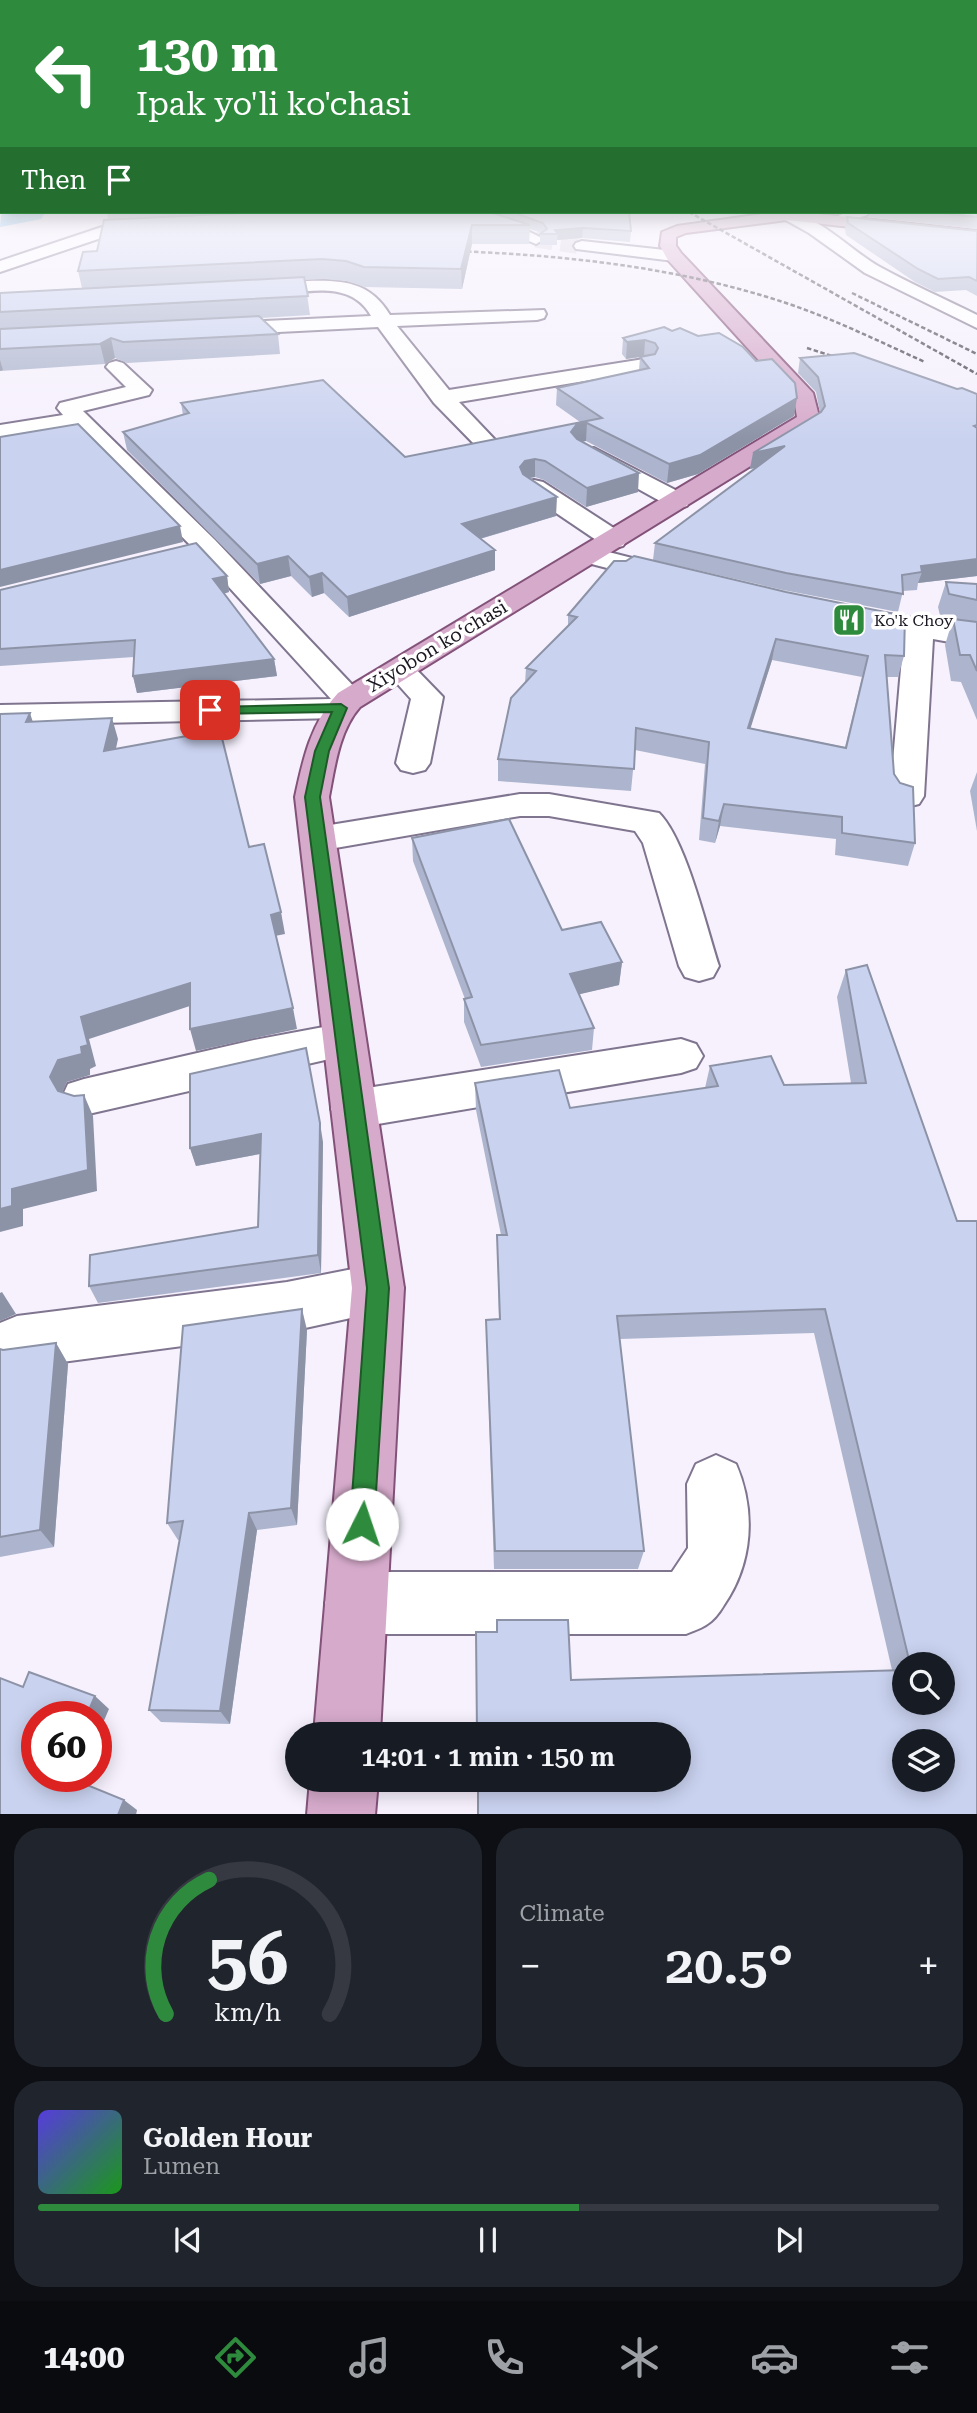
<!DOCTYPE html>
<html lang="en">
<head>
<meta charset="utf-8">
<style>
	:root { --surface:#171b24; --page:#20242c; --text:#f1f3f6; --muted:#9ea1a6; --line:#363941; --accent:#2e8b3d }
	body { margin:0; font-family:"Roboto Serif",serif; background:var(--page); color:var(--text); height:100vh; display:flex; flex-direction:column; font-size:26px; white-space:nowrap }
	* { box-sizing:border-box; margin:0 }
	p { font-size:23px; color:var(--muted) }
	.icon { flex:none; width:38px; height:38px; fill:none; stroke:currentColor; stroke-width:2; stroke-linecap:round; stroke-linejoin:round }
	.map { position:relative; height:1814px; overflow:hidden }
	.details { display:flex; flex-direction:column; gap:14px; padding:14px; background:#0d0f14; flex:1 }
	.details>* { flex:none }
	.top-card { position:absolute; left:0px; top:0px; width:978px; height:214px; box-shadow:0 4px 18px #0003; background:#2e8b3d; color:#fff; overflow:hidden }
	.buttons { position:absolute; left:892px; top:1652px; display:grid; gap:14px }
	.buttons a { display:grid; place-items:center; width:63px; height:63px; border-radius:50%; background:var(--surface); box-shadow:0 4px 18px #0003; font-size:35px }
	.speed { position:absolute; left:21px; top:1701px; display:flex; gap:14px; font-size:35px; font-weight:700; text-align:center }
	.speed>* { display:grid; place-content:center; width:91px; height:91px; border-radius:50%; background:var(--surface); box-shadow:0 4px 18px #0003; line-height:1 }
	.speed .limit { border:10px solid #d22; background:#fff; color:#111 }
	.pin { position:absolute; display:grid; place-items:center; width:60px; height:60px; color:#fff; margin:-30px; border-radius:14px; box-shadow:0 4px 10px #0006 }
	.me { position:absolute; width:77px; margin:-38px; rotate:4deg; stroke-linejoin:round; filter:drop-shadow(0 0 5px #0008) }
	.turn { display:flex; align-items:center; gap:24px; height:147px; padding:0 21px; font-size:32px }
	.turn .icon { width:91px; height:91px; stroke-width:2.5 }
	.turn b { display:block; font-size:49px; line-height:60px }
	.then { display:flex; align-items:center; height:66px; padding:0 21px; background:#0003; gap:14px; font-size:26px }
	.big { font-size:52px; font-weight:600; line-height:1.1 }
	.details .widget { flex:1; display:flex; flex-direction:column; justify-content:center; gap:10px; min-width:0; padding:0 24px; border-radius:28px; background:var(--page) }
	.details .dial { align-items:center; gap:0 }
	.dial svg { height:182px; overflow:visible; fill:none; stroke:var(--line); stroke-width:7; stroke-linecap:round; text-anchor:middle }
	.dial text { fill:var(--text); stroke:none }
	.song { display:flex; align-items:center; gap:21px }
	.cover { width:84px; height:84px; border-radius:10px; background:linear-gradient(135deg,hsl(250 70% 55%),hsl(120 70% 35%)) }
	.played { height:7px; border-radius:4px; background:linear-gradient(90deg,var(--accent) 60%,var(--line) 60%) }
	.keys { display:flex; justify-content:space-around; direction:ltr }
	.heat { display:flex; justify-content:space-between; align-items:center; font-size:38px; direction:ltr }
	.details .tiles { flex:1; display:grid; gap:14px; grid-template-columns:1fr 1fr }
	.widget:last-child { grid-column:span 2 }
	.trip { position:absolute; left:285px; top:1722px; width:406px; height:70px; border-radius:35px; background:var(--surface); box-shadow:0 4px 18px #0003; font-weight:600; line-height:70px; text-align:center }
	.tab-bar { display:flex; height:112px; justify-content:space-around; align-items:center; background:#090b0e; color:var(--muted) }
	.tab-bar .icon { width:49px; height:49px }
	.tab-bar .current { color:var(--accent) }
	.tab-bar b { font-size:32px; color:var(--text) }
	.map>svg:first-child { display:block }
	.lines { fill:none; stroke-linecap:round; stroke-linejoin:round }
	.river { fill:#5fb8f5; fill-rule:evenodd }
	.minor-tunnel { stroke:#d5d0dc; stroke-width:17; stroke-dasharray:17 8; stroke-linecap:butt }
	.minor-casing { stroke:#80758f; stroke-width:4 }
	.major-casing { stroke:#835279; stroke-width:4 }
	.minor { fill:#fff; fill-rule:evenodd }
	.major { fill:#d6aacb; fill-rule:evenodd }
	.rail { stroke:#4a4650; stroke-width:2.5; stroke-dasharray:4.5 2.5; stroke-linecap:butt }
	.wall { fill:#adb5ce; fill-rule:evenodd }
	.shaded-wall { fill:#8d93a7 }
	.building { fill:#c9d2ef; stroke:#8d93a7; stroke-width:2; fill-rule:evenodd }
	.route { fill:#2e8b3d; stroke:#1e5a28; stroke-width:2 }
	.labels { text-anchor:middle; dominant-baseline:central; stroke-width:7; stroke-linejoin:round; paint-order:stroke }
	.far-poi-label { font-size:16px; fill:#1b1721; stroke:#fff; text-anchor:start }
	.street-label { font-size:19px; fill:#1b1721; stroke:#fff }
</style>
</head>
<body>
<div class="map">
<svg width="977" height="1815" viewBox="0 0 977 1815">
	<rect width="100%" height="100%" fill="#f6f1fd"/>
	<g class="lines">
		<polygon class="river" points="2,206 2,212 46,212 41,219 0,227"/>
		<polyline class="minor-tunnel" points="536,239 582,246"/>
		<defs>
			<g id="minor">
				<path d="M782,212C817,212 849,250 880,267C911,284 945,299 977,315V328L865,273L809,233L782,218L779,215Z"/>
				<polygon points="847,212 870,212 867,215 837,225 829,220"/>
				<polygon points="478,217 509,222 544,239 536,244 500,229 472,225 470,222"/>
				<polygon points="153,224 159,226 161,229 159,232 107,236 0,272 0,261 105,226"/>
				<polygon points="582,241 674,251 682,256 674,261 576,249 574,246 576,243"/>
				<path d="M307,281C344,280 370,282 390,315L544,310L546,314L544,318L537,320L397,326L449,390L644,359L651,361L654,365L651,369L644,371L459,402L498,443L494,448H478L434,403L378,327L219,335L209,329L219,323L371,316C343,265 265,310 247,290L256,285Z"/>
				<polygon points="116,361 123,363 152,390 149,395 83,411 215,540 360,693 365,700 352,715 341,718 0,725 0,705 331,699 197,552 74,427 0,439 0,425 63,415 57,408 60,403 126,387 106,367 109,363"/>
				<polygon points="594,448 687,496 690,501 687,506 678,508 669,506 586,460 582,455 586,450"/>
				<polygon points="534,480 543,482 623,534 627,540 623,546 614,548 605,546 525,492 522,487 525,482"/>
				<polygon points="589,547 675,569 679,575 675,581 665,583 580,561 576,555 580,549"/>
				<polygon points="853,608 977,629 977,647 933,639 924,796 919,804 907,807 895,804 890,796 904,634 843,623 839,617 843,611"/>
				<polygon points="400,661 411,664 443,697 430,763 425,770 413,773 401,770 396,763 411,699 385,670 389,664"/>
				<path d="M520,794H549L659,813C686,840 706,926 719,966L713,977L699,981L685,977L679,966L643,843L635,831L549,816H520L318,851L305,848L300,839L305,830L318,827Z"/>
				<polygon points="345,1023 360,1028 366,1040 360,1052 84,1115 68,1110 62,1097 68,1084 84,1079 254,1040"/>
				<polygon points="681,1039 696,1044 703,1056 696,1068 681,1073 354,1128 338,1122 331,1109 338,1096 354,1090"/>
				<polygon points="378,1264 396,1271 404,1288 396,1305 378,1312 287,1332 17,1368 0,1361 0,1323 17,1316 287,1282"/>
				<path d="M716,1455L736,1464C756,1510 753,1563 724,1605C720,1612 713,1621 706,1625C700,1629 692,1631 686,1634H356L334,1625L325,1603L334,1581L356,1572H672L688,1548L687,1484L696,1464Z"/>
			</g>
			<g id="major">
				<path d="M777,212H800L977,231V241L787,220L686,233L676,237V246L681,253L813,393L820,420L817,425L360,707C339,731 335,766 329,797L404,1288L380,1734H314L352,1288L295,797C303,759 311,723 338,693L797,417L794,399L668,260L660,246L662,232L677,226Z"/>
				<polygon points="310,1780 378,1780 375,1815 307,1815"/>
			</g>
		</defs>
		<use href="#minor" class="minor-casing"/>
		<use href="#major" class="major-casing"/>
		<use href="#minor" class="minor"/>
		<use href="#major" class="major"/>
		<g class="rail">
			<polyline points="689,212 977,374"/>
			<path d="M453,251C565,255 676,267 783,302C832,318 878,341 925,362"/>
			<polyline points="852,293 977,354"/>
			<polyline points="807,348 848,361"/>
		</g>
	</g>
	<g class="wall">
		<polygon points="977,187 977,229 869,217 870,212 976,212"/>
		<polygon points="107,212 629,212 631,231 630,242 582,238 557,240 557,245 540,245 540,234 542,233 530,229 529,244 472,244 462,289 365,287 347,281 324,279 305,280 310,315 261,318 278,334 280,354 127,363 115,358 105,364 0,371 0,293 82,288 78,271 97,251 108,220"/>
		<polygon points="847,217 977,231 977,296 966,290 935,292 915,282 846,235 845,229"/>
		<polygon points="664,327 794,416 698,474 667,483 586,441 582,442 638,492 586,507 544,480 535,477 529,478 556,516 480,539 495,570 349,617 324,593 312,597 291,576 260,584 127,450 123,432 183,415 181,403 405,457 580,422 556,405 557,388 639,370 640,357 644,357 626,359 622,354 623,338"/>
		<polygon points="800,358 977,394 977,576 918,583 917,590 903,591 898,612 783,590 653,560 655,543 755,468 750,469 753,453 820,413 816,392 798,373"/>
		<path d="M614,561L904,656L898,677H887L894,774L915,843L908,866L835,855L836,839L720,826L715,843L699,840L705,764L635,750L631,791L498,781V759L525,683L526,668L568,626V615ZM772,660L862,677L845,747L750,728Z"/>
		<polygon points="227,576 229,592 224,593 274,659 277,676 137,693 133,676 134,657 0,666 0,590"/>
		<polygon points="946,582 977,584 977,720 961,682 951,681 945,645 952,622 941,620 938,607"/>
		<polygon points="977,772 977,831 970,791"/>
		<polygon points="412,838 562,930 622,962 619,985 579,994 594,1028 592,1050 481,1067 464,1022 464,999 465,999 413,861"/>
		<path d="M867,965L977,1815L477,1734L497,1632V1620L571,1680L892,1670L814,1333L620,1339L644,1551L638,1569H494L486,1320L499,1319L497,1235H501L476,1110L475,1083L570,1108L705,1088L710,1066L784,1085L851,1083L837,997L846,970ZM905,1664H943L905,1703Z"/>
		<polygon points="323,1142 321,1273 98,1303 89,1286 258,1227 260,1154 196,1166 190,1148"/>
		<polygon points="307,1330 297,1525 257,1530 230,1724 161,1722 149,1710 180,1540 178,1540 167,1523"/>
		<polygon points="56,1343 68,1364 54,1547 0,1557 0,1349 3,1350"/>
	</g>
	<g class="shaded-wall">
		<polygon points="472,225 472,244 462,289 461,269"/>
		<polygon points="583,228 582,238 557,240 558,234 555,230"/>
		<polygon points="111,338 115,358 105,364 100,344"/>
		<polygon points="645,340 644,356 626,359 627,342"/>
		<polygon points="0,360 3,370 0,371"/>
		<polygon points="797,398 794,416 698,474 667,483 669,464"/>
		<polygon points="587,423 586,441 576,442 571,432 577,424"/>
		<polygon points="785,446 782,462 750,469 753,453"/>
		<polygon points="535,459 535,477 524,479 520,467 525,461"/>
		<polygon points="639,473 638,492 586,507 587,488"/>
		<polygon points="557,497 556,516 462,544 462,524"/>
		<polygon points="180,526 183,542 0,587 0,570"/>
		<polygon points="495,550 495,570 349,617 347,597"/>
		<polygon points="288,556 291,576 260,584 257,564"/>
		<polygon points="977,559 977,576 918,583 922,572 921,566"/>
		<polygon points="322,573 324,593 312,597 309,577"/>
		<polygon points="227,576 229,592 217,596 213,579"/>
		<polygon points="776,639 772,660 744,749 748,728"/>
		<polygon points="274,659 277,676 137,693 133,676"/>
		<polygon points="30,713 37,735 26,722"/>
		<polygon points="112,718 118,739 111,772 104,751"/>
		<polygon points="724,804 720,826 715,843 719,821"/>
		<polygon points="281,912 285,934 275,936 271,915"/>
		<polygon points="622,962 619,985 568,997 570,974"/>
		<polygon points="190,983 196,1004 89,1039 96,1066 90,1069 90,1075 67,1082 60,1098 50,1077 81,1017"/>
		<polygon points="293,1008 297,1029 196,1051 190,1029"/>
		<polygon points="84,1095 93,1116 97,1191 23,1209 23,1226 0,1232 0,1209 12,1189"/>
		<polygon points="320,1123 323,1142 321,1273 318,1255"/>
		<polygon points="261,1134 265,1153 196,1166 190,1148"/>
		<polygon points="2,1292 16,1314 0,1321 0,1293"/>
		<polygon points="302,1309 307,1330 297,1525 291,1508"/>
		<polygon points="56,1343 68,1364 54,1547 40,1530"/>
		<polygon points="249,1513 257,1530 230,1724 220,1711"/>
		<polygon points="95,1696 109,1709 96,1739 96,1717 86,1717"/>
		<polygon points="64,1776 80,1776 77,1785"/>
		<polygon points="124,1800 137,1810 136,1815 118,1815"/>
	</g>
	<g class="building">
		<polygon points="976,187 977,217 929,212 976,212"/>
		<polygon points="260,212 490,212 530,225 472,225 461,269 364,267 346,261 322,259 78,271 83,252 97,251 104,220"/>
		<polygon points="512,212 629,212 631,231 583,228 555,230 558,234 540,234 547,229 543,223"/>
		<polygon points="847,217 977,231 977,281 969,277 938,279 918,269 848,223"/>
		<polygon points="304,277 308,296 0,312 0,293"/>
		<polygon points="259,316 278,334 123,342 111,338 100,344 0,349 0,329"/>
		<polygon points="664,327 672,331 680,328 698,336 719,333 743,347 756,361 772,359 795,383 797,398 700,455 669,464 587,423 577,424 571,432 577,439 639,473 587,488 545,461 535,459 525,461 520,467 523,474 557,497 462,524 495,550 347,597 322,573 309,577 288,556 257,564 123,432 189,413 181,403 323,380 405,457 602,418 557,388 649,368 640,357 655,354 658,348 655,343 645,340 627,342 623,338"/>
		<polygon points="854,353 957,389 962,388 977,394 977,425 974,426 977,428 977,559 921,566 922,572 902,575 903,594 786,573 655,543 785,446 753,453 821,412 825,406 818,377 800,358"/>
		<polygon points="78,424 180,526 0,570 0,437"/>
		<polygon points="196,543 227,576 213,579 274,659 133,676 135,640 0,649 0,590"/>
		<path d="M634,556L786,592L905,616L904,656L885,655L894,774L900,783L913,787L915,843L842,833V817L724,804L719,821L703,818L709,742L636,728L634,769L498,759L511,698L536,671L526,668L577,617L568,615L614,561H626ZM776,639L868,656L846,748L748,728Z"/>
		<polygon points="946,582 977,584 977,600 949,594"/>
		<polygon points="953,619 977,622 977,671 970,655 960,655"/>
		<polygon points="30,713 26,722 112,718 104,751 220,730 249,847 264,844 281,912 271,915 293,1008 190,1029 190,983 81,1017 88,1045 81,1047 82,1054 58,1060 50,1077 58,1091 74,1096 84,1095 88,1170 12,1189 12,1206 0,1209 0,714"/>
		<polygon points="509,819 562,930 601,922 622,962 570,974 594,1028 481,1045 464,999 472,997 412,838"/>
		<path d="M867,965L957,1221H977V1815H478V1780H679V1734H477L476,1632H497V1620H568L571,1680L905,1670V1703H943V1664H910L825,1309L617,1316L644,1551H495L486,1320L500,1319L497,1235H507L475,1083L559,1070L570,1108L718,1086L710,1066L771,1056L784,1085L866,1083L846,970ZM905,1741H943V1780H905Z"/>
		<polygon points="306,1048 320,1123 318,1255 89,1286 90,1255 258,1227 261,1134 190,1148 190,1074"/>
		<polygon points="302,1309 291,1508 249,1513 220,1711 149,1710 183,1521 167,1523 183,1326"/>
		<polygon points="56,1343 40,1530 0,1537 0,1349 3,1350"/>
		<polygon points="29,1672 95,1696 86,1717 37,1717 37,1776 65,1776 124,1800 118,1815 0,1815 0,1678 23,1687"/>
	</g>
	<linearGradient id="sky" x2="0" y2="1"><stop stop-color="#71b6ed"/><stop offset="0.42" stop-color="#fbf9fe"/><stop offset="1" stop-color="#fbf9fe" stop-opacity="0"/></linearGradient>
	<rect width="977" height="441" fill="url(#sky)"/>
	<polygon class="route" points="341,704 347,708 329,751 320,797 389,1288 374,1524 370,1533 362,1537 353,1533 350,1524 367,1288 305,797 315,751 332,712 210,714 203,710 210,707"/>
	<defs>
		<symbol id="restaurant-square" viewBox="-11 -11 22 22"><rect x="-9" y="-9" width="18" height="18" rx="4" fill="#2e8b3d" stroke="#fff"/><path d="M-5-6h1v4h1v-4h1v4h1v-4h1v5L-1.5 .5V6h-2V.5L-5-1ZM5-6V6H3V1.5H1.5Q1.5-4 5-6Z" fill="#fff"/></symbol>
	</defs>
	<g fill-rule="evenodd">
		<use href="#restaurant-square" x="830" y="601" width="38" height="38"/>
	</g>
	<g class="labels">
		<g class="far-poi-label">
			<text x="874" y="620">Ko'k Choy</text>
		</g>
		<g class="street-label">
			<text transform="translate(437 646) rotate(-31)">Xiyobon koʻchasi</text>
		</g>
	</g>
</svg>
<div class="buttons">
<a><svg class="icon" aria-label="search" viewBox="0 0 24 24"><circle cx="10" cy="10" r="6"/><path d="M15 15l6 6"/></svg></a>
<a><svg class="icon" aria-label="layers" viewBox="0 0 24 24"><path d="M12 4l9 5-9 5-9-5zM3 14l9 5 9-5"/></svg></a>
</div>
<div class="speed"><div class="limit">60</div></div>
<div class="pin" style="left:210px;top:710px;background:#d93025"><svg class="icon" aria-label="arrive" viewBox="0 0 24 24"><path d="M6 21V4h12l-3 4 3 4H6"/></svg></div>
<svg class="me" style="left:362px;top:1524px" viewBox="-20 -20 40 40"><circle r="19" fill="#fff"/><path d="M0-13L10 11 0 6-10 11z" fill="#2e8b3d"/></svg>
<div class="trip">14:01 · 1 min · 150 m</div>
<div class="top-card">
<div class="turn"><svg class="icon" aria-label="left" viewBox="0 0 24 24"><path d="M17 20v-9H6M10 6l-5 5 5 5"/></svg><div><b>130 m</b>Ipak yo'li ko'chasi</div></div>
<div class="then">Then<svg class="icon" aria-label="arrive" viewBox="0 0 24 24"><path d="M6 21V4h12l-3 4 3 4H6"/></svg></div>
</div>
</div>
<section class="details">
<div class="tiles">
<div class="widget dial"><svg viewBox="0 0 100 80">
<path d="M14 69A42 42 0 1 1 86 69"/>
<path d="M14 69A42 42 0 0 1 33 10" stroke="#2e8b3d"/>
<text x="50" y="56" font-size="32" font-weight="700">56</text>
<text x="50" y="72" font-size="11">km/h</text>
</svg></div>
<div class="widget"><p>Climate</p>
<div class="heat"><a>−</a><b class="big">20.5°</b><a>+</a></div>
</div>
<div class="widget">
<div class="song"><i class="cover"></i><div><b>Golden Hour</b><p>Lumen</p></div></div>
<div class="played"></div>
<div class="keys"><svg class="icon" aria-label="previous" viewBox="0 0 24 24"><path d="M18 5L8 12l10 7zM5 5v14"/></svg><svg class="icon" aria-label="pause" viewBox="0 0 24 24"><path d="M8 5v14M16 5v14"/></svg><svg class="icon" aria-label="next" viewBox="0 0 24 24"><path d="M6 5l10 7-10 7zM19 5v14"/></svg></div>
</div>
</div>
</section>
<nav class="tab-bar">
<b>14:00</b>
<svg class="icon current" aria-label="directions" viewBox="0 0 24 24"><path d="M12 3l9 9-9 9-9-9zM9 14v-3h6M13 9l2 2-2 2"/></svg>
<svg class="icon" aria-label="music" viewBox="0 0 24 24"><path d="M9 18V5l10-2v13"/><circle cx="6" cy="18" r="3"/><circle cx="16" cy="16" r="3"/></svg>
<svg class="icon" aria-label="phone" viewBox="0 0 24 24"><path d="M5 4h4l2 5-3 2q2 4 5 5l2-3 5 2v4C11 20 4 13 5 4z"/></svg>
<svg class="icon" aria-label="climate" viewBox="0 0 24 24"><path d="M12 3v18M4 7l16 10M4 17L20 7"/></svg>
<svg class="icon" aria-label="car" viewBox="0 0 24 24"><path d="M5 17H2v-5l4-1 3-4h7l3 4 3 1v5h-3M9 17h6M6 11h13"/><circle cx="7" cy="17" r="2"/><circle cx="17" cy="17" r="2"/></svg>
<svg class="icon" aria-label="filters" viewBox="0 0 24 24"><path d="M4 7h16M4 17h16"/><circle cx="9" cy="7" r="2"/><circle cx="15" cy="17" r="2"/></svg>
</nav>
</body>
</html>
